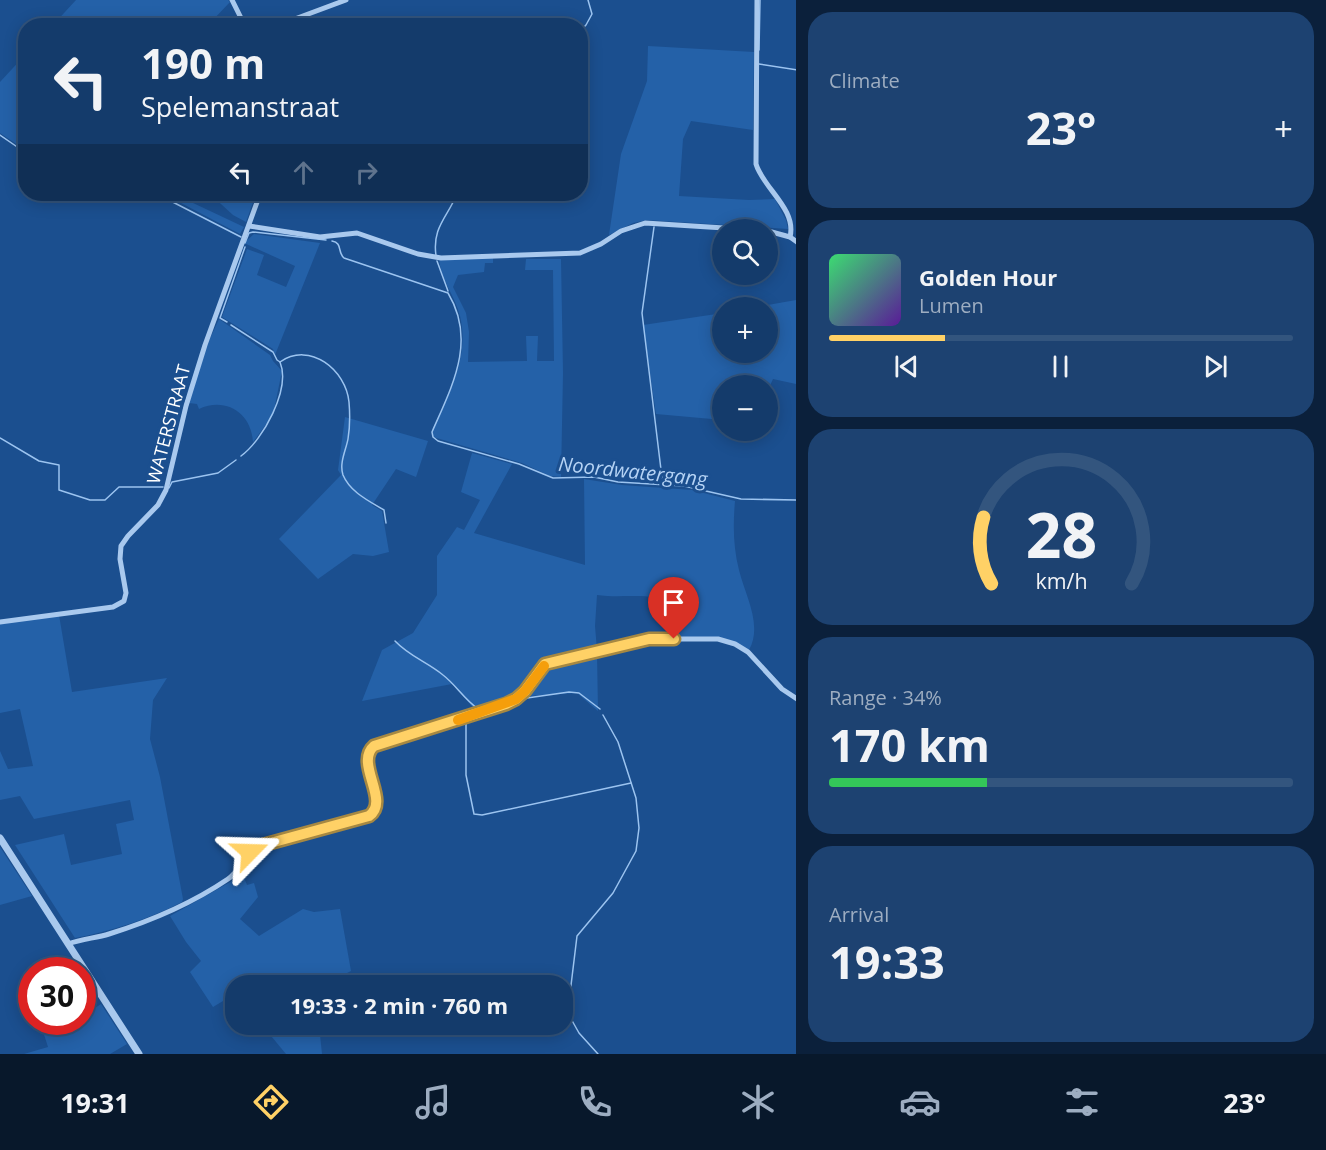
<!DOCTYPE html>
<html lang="en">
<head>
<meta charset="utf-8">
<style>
	:root { --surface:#143b6b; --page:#1d4271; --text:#f1f3f6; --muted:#9dadc1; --line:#33557e; --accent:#ffd166 }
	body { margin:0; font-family:"Open Sans",sans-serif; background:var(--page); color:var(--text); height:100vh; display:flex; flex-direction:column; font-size:22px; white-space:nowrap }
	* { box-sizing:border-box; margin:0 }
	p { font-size:20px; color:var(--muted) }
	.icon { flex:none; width:33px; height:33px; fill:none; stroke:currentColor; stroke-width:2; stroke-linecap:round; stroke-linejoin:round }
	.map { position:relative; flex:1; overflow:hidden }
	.sheet { display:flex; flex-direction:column; gap:12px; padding:12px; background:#0b203b; width:530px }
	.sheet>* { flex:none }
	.hud { position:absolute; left:18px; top:18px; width:570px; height:183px; border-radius:24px; box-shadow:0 3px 15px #0003,0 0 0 2px var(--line); background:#143b6b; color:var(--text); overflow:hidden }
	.tools { position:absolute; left:712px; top:219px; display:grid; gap:12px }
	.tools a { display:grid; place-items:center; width:66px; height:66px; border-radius:50%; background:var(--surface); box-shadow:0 3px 15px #0003,0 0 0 2px var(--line); font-size:30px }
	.speed { position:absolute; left:18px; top:957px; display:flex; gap:12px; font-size:30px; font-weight:700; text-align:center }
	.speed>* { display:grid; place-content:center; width:78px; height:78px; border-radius:50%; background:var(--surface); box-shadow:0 3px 15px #0003,0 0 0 2px var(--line); line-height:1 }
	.speed .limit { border:9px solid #d22; background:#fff; color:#111 }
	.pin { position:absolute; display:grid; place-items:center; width:51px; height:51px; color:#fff; margin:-62px -26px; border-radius:50% 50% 50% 0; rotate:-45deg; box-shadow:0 0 6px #0007 }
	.pin .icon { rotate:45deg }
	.me { position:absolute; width:66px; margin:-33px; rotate:68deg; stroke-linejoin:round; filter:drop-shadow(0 0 4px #0008) }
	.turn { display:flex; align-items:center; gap:21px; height:126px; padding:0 24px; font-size:27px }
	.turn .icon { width:78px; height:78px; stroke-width:2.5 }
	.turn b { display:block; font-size:42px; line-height:51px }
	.lanes { display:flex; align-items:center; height:57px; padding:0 24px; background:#0003; justify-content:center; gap:30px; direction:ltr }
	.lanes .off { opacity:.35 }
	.big { font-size:45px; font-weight:700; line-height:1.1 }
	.sheet .widget { flex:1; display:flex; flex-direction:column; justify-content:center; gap:9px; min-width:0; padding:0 21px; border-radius:24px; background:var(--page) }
	.sheet .dial { align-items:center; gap:0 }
	.dial svg { height:156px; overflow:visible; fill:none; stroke:var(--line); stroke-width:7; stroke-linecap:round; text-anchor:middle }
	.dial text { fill:var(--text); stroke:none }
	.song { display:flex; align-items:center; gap:18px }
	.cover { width:72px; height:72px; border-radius:9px; background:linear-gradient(135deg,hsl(140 70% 55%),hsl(270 70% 35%)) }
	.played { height:6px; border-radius:3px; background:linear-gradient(90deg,var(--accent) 25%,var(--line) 25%) }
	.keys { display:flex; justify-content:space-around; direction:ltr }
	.heat { display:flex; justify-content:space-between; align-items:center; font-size:33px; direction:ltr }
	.charge { height:9px; border-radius:4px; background:linear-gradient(90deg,#34c759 34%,var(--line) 0) }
	.trip { position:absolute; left:225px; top:975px; width:348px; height:60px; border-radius:24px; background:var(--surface); box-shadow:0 3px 15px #0003,0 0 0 2px var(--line); font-weight:700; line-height:60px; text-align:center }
	.dock { display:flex; height:96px; justify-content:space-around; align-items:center; background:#08182b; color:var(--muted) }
	.dock .icon { width:42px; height:42px }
	.dock .selected { color:var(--accent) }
	.dock b { font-size:27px; color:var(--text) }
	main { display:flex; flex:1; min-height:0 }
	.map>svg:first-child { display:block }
	.green { fill:#2461a8 }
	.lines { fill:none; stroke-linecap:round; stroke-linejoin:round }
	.stream { stroke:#9cc4f0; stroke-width:1.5 }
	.minor { stroke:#a9c9ee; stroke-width:5 }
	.tertiary { stroke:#a9c9ee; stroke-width:7 }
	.route-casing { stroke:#a68842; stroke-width:15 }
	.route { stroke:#ffd166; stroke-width:10 }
	.slow { stroke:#f59e0b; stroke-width:10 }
	.labels { text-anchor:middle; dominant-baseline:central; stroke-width:6; stroke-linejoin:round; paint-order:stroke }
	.street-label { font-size:18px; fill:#fff; stroke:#1b4f8f }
	.water-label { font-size:20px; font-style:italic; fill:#b5d3f5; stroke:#1b4f8f }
</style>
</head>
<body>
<main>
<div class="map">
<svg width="797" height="1054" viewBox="0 0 797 1054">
	<rect width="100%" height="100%" fill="#1b4f8f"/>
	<g class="green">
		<polygon points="76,0 228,0 230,2 211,22 215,25 53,25"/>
		<polygon points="648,46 754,52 753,130 691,121 683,139 679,196 749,200 775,199 786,220 788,229 647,220 633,223 609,235 621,154 647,81"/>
		<polygon points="25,55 25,150 0,133 0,82"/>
		<polygon points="164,194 174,194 244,227 240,234"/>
		<polygon points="210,194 256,194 246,222 233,215"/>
		<polygon points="254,234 320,243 275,355 273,349 222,317 247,249 264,255 257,275 286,287 295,266 244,243"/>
		<path d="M493,257V263H485L484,272L458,275L453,287L466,313L469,332L468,362L527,361L526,336H538L537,361H554L553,270H525L526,259H561L563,373L561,477L550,476L522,463L433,437L432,432C448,396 470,357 460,316C455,296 441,280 439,259Z"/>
		<polygon points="796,300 796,384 773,379 768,390 768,386 723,386 723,420 656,414 643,325 723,313 723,352 768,352 768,308 757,307"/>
		<path d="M219,319L270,355L273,361L282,371L273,415L253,442C251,412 225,397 199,409L197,404L189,403L207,345Z"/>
		<polygon points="345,417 428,441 416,477 396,469 372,505 382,511 389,552 373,556 353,554 318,579 279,539 341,475 338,470"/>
		<path d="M472,453L512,464L474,533L585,565L584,479L622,485L692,490L735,501C733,524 733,547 739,570C745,595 763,625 749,650L724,639L673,638L657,598C637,594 617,598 597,595L595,626L597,650L546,662L524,690L515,698L477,712L452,684L362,701L382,650L413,633L437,595V556L457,527L464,530L480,500L461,492Z"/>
		<path d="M59,615L72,692L167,678L153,700L150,739L160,777L183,899L182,902C149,919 112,931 75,938L15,845L64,834L71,865L122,854L116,824L134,820L130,800L34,819L20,796L0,800V751L8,769L33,766L20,709L0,713V624Z"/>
		<polygon points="597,653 598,711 577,693 528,696 526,692 545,667"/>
		<polygon points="0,847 32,896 0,905"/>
		<polygon points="241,870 247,885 254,883 258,897 240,919 259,936 303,909 314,912 340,909 351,971 323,985 236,986 235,998 229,1003 223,1001 213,1007 190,972 201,961 186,942 170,916 232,881"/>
		<polygon points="101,1004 127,1044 110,1054 24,1054 48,1047 40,1022 49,1022 66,1027 75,1022 82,1022 83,1016"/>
		<polygon points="262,1025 319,1025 322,1054 286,1054"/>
	</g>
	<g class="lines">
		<g class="stream">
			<polyline points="580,31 586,25 592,14 588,0"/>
			<polyline points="759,50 760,0"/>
			<polyline points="759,64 797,70"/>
			<polyline points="0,135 26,153"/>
			<polyline points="157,194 241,237"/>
			<polyline points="654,227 642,313 662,478"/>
			<path d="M332,241C343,243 337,252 344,258L448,293C477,341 452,386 432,432L433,437L438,441L519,464L553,478L594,477L618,482L684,486L741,499L797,500"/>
			<polyline points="245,243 249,233 253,232 326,240"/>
			<path d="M436,256C432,227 447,218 457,194"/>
			<polyline points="437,261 448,291"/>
			<polyline points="227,322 220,318 245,247"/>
			<path d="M231,325L273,352L277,360L280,362C291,389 263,440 241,456"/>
			<path d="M280,362C310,341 346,370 349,402C350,414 350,427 348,439C346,450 339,463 343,475C350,492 369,501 384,510L386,523"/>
			<polyline points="0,438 39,461 59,465 59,490 90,500 105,500 119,487 163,487"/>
			<polyline points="169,488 172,482 218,473 236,460"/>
			<path d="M395,641C409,656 427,662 443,675C456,685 464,699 477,708H480"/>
			<polyline points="600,709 579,693 569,692 527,698 508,707 466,722 466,775 474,814 482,815 631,783"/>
			<polyline points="568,1010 577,936 613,893 636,851 639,828 636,798 618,742 603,715"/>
			<polyline points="570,1017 579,1033 598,1054"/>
		</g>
		<g class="minor">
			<polyline points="232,0 245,26"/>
			<path d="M757,0L756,164C763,188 797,209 790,237"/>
			<polyline points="276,26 346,0"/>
			<polyline points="249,226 320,237 357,233 418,254 441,258 580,253 601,244 621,231 645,223 756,230"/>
			<polyline points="768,231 790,237 797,242"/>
			<polyline points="0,622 113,607 124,601 126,593 120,559 121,546 128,536 158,505 166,490 186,406 205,345 260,194"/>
			<path d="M68,944C82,939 96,938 109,934C151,921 191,904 228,879C240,871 244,856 256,848L369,816C386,805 365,769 370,750L384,742L506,704L516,699L525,691L545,664L649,639H718L735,644L748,652L782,689L797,699"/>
		</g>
		<polyline class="tertiary" points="0,838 139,1054"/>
	</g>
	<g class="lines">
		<defs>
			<path id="route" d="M250,852L263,845L369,816C391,801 354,763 374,746L506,704L516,699L525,691L545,664L649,639H674"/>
		</defs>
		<use href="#route" class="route-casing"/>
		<use href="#route" class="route"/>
		<polyline class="slow" points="458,720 516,699 525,691 544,666"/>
	</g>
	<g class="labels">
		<g class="street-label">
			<text transform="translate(168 424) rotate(-75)">WATERSTRAAT</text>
		</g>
		<g class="water-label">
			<text transform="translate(633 471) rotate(6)">Noordwatergang</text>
		</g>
	</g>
</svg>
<div class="tools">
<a><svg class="icon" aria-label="search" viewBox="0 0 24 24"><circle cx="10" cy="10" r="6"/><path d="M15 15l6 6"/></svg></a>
<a>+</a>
<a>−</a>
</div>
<div class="speed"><div class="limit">30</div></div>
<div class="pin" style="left:674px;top:639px;background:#d93025"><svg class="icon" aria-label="arrive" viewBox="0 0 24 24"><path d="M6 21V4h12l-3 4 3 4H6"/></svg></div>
<svg class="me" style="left:250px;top:852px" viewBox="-20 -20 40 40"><path d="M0-17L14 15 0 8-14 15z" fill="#ffd166" stroke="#fff" stroke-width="4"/></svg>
<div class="trip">19:33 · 2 min · 760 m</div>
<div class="hud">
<div class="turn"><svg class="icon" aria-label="left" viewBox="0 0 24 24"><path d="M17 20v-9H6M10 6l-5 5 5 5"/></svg><div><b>190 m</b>Spelemanstraat</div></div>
<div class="lanes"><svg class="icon" aria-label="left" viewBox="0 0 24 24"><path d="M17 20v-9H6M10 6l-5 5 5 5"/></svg><svg class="icon off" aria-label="ahead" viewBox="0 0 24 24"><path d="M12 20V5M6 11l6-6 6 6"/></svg><svg class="icon off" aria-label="right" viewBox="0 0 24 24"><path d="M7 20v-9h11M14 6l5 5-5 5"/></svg></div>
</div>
</div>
<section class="sheet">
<div class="widget"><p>Climate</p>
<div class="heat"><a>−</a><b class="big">23°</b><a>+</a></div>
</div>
<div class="widget">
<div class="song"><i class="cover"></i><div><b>Golden Hour</b><p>Lumen</p></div></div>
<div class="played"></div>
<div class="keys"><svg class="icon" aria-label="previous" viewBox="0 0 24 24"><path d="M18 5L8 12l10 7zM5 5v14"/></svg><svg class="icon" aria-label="pause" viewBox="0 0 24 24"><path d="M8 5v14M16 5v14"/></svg><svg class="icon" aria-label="next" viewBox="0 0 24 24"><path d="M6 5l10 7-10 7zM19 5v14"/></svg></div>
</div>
<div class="widget dial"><svg viewBox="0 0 100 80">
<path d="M14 69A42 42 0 1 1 86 69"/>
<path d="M14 69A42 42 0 0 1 10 35" stroke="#ffd166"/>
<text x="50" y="56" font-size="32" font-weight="700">28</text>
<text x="50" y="72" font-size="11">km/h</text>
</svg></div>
<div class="widget"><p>Range · 34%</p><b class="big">170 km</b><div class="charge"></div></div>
<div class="widget"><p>Arrival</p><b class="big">19:33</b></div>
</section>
</main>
<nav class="dock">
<b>19:31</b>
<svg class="icon selected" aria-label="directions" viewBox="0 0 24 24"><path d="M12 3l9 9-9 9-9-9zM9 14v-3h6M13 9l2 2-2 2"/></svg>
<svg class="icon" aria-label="music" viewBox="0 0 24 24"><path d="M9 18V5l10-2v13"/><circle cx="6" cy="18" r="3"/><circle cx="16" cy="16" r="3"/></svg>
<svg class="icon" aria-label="phone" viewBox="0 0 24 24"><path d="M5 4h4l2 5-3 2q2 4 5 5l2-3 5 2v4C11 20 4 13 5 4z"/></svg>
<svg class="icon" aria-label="climate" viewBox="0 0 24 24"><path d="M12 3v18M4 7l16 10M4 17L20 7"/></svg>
<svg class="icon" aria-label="car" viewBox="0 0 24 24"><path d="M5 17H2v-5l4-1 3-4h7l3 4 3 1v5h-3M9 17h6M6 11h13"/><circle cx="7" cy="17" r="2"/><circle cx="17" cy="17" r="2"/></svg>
<svg class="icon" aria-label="filters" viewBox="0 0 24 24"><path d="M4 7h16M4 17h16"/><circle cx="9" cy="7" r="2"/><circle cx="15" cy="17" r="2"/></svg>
<b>23°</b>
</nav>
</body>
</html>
